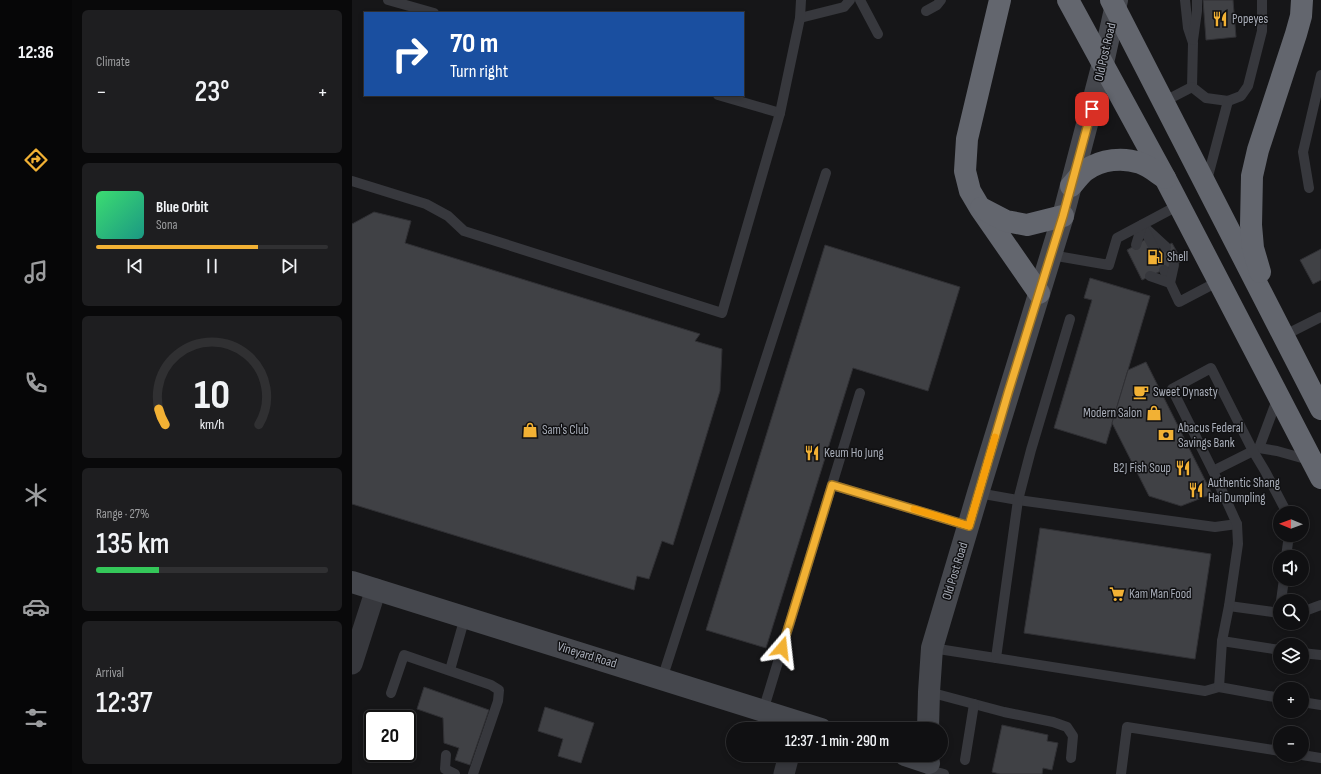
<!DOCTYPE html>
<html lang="en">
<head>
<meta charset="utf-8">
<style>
	:root { --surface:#101012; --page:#1e1e20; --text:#f1f3f6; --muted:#9c9d9f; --line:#303032; --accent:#f2b134 }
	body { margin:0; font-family:"Sofia Sans Condensed",sans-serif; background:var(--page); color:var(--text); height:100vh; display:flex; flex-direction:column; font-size:15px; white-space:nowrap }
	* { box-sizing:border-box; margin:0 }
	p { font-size:13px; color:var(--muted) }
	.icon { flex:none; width:22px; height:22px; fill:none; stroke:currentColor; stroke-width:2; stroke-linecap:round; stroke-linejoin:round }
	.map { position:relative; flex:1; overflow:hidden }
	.details { display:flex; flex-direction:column; gap:10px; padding:10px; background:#09090a; width:280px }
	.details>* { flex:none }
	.top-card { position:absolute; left:12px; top:12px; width:380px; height:84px; border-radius:0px; box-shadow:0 2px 6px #0003,0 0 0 1px var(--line); background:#1a4fa0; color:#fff; overflow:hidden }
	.needle { width:26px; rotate:271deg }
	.tools { position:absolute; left:921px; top:506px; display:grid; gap:8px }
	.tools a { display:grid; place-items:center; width:36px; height:36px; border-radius:50%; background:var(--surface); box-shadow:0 2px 6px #0003,0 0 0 1px var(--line); font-size:20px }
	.speed { position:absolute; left:12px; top:710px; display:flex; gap:8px; font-size:20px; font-weight:700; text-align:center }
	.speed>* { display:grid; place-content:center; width:52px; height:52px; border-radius:50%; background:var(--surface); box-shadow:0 2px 6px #0003,0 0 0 1px var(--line); line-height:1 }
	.speed .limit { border:2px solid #111; border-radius:6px; background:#fff; color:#111 }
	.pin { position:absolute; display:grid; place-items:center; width:34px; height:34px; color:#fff; margin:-17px; border-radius:8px; box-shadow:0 2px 6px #0006 }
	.me { position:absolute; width:44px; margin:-22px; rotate:17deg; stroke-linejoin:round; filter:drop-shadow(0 0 3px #0008) }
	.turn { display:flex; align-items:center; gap:14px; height:84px; padding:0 20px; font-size:18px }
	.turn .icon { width:52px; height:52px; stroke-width:2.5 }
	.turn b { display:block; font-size:28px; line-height:34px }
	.big { font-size:30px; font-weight:600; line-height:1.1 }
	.details .tile { flex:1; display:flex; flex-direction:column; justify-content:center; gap:6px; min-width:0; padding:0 14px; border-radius:6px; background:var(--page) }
	.details .dial { align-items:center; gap:0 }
	.dial svg { height:104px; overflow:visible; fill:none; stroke:var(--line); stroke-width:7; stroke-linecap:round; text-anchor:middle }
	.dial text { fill:var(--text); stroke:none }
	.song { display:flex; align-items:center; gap:12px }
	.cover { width:48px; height:48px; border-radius:6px; background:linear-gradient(135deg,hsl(140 70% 55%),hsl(170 70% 35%)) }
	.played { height:4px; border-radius:2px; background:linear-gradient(90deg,var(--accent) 70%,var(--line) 70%) }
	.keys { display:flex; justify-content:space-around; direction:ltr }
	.heat { display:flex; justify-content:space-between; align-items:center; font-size:22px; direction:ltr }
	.charge { height:6px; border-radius:3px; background:linear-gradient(90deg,#34c759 27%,var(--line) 0) }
	.trip { position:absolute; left:374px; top:722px; width:222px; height:40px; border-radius:20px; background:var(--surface); box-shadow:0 2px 6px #0003,0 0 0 1px var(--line); font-weight:600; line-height:40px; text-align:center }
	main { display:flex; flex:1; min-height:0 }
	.tabs { display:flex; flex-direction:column; width:72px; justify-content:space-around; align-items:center; background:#060607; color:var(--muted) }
	.tabs .icon { width:28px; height:28px }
	.tabs .selected { color:var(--accent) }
	.tabs b { font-size:18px; color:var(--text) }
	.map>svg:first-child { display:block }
	.building { fill:#404145; stroke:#303034 }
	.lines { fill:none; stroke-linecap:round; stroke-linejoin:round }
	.lane { stroke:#37383d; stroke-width:10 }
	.street { stroke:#37383d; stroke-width:21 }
	.secondary { stroke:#45474d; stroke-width:22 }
	.highway { stroke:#63666e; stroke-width:22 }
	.route-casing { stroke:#9d7322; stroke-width:10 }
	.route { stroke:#f2b134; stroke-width:7 }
	.slow { stroke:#f59e0b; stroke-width:7 }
	.labels { text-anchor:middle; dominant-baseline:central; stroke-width:3; stroke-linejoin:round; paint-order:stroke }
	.poi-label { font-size:13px; fill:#a8adb8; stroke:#111113; text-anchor:start }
	.street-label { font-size:13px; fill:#a8adb8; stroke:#111113 }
</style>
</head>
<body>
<main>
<nav class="tabs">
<b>12:36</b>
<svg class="icon selected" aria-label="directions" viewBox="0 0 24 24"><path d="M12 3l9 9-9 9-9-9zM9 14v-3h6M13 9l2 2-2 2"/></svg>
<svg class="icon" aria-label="music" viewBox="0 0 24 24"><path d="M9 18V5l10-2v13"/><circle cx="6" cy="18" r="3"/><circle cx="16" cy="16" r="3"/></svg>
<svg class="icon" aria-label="phone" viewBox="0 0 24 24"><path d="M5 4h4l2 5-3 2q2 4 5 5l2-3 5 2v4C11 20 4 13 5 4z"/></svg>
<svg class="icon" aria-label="climate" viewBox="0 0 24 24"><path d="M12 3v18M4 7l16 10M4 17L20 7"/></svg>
<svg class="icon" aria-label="car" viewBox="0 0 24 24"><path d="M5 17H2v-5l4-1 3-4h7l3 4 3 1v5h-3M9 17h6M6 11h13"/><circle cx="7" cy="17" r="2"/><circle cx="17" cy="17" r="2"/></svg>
<svg class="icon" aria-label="filters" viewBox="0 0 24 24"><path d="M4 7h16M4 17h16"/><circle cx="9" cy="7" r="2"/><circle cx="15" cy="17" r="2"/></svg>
</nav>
<section class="details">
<div class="tile"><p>Climate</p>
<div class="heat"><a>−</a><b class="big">23°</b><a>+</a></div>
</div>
<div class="tile">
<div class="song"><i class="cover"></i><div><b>Blue Orbit</b><p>Sona</p></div></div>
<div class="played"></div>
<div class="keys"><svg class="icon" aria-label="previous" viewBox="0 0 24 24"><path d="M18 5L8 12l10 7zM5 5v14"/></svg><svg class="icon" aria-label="pause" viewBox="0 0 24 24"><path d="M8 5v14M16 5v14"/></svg><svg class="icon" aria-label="next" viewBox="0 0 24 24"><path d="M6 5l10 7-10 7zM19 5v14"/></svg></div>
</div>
<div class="tile dial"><svg viewBox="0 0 100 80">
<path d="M14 69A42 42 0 1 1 86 69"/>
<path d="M14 69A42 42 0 0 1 9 57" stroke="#f2b134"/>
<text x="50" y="56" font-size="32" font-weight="700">10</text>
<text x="50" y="72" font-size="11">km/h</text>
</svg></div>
<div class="tile"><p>Range · 27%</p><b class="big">135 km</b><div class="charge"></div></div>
<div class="tile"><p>Arrival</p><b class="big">12:37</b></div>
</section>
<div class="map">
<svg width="969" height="774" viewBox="0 0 969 774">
	<rect width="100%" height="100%" fill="#161618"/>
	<g class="building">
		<polygon points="851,0 881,0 884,37 854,40"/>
		<polygon points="22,212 59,221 53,243 348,334 343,341 370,349 368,391 321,545 310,541 297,579 285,576 282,590 0,504 0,224"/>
		<polygon points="794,239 801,254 820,243 830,261 790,280 775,250"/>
		<polygon points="473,245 608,287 576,391 501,368 414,648 354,630"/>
		<polygon points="969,249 969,280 961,284 948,260"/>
		<polygon points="738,278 798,296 754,444 702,428 740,300 732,298"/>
		<polygon points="794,362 860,494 829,506 797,496 760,423 776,370"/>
		<polygon points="688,528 859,554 843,659 672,633"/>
		<polygon points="72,687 137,710 118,765 103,760 107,748 92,743 91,718 65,709"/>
		<polygon points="193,707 242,723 229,763 206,756 211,739 186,731"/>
		<polygon points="650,725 696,735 695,741 706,743 700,770 691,768 690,774 648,774 640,772"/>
	</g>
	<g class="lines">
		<g class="lane">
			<polyline points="36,0 82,13"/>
			<polyline points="508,0 526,34"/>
			<polyline points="833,0 836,28 841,43 840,87 854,98 876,101 889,96 896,86 910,31 910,0"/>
			<polyline points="574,11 585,5 589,0"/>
			<polyline points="448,18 492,7 498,0"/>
			<polyline points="841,40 845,11 845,0"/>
			<polyline points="366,95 428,113"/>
			<polyline points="811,102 840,87"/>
			<polyline points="855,180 876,101"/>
			<polyline points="0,181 74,204 96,216 112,231 370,313 428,113 448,18 449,0"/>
			<polyline points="957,188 951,152 969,75"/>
			<polyline points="790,225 814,247"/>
			<polyline points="793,231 804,252"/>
			<polyline points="784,245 790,225"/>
			<polyline points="699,255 757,265 765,238 827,205"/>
			<polyline points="812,270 827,302 867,281"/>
			<polyline points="798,276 818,283 822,265"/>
			<polyline points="931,336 969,317"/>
			<polyline points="907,448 925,451 957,460"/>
			<polyline points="861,471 907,448 926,397"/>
			<polyline points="480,485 617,526"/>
			<polyline points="626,493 666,500 863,527 885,524"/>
			<polyline points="934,557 937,535"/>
			<polyline points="929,601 932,579"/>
			<polyline points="877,606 928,613"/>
			<polyline points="950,612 969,605"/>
			<polyline points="870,641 928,650"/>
			<polyline points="580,648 853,691 867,687 928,698"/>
			<polyline points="950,653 969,655"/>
			<polyline points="644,658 666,500 679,450 718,319"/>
			<polyline points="98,670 113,617"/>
			<polyline points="310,679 474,173"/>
			<polyline points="867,687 870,641 877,606 886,544 885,524 861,471 820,389 859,368 901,451 913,471 935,513"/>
			<polyline points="577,692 652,712 701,722 715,727 721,736 719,758"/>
			<polyline points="39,693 52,655 139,685 147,690 146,701 121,774"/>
			<polyline points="950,702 969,705"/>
			<polyline points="411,711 508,393"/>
			<polyline points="94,755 93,769 103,774"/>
			<polyline points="950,755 969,758"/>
			<polyline points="613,760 622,704"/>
			<polyline points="577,770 592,774"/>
			<polyline points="769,774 775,727 928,751"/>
		</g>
		<g class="street">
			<polyline points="0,664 24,589"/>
			<polyline points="432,774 437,755"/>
		</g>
		<g class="secondary">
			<polyline points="0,582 469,729"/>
			<polyline points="576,729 577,692 580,648 626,493 711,216 751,63 765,0"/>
			<polyline points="553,755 577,763"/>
		</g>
		<g class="highway">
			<polyline points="648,0 615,139 613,171 618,191 628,208 687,293"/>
			<polyline points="716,0 813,178 969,478"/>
			<polyline points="759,0 969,409"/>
			<path d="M719,186C724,181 728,174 734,170C750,159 771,157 788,163C797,166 805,173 813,178"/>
			<polyline points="629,208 654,221 675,225 711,216"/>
			<polyline points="908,272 901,248 899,225 900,176 906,150 944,34 949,16 950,0"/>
		</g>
	</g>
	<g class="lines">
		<defs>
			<polyline id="route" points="430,648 480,485 617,526 656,393 711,216 740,109"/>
		</defs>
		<use href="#route" class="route-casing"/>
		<use href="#route" class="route"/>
		<polyline class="slow" points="562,509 617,526 643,437"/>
	</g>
	<defs>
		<symbol id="restaurant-bare" viewBox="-9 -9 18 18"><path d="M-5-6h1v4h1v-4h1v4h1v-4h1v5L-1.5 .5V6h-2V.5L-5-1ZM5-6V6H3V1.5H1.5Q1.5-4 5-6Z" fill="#f2b134" stroke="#111113" stroke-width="2.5" paint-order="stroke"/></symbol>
		<symbol id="fuel-bare" viewBox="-9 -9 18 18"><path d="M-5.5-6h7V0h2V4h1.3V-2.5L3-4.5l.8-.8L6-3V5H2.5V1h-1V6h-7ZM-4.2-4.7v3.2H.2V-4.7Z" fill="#f2b134" stroke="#111113" stroke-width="2.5" paint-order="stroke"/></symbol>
		<symbol id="cafe-bare" viewBox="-9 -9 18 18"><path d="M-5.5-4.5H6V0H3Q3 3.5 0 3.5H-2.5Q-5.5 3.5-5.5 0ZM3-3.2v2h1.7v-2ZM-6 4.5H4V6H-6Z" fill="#f2b134" stroke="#111113" stroke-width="2.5" paint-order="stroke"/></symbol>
		<symbol id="shop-bare" viewBox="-9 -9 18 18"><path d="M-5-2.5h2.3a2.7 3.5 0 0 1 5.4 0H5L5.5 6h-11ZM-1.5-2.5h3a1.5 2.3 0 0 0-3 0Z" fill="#f2b134" stroke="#111113" stroke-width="2.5" paint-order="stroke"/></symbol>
		<symbol id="bank-bare" viewBox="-9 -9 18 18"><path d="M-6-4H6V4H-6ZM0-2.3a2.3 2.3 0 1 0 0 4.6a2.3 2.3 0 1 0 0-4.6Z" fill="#f2b134" stroke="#111113" stroke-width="2.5" paint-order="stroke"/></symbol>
		<symbol id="supermarket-bare" viewBox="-9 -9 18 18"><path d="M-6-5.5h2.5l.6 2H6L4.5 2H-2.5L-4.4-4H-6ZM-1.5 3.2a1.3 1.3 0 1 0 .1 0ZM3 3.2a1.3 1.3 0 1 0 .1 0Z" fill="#f2b134" stroke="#111113" stroke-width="2.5" paint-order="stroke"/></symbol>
	</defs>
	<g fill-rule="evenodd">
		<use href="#restaurant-bare" x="857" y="8" width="22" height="22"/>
		<use href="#fuel-bare" x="792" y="246" width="22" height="22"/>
		<use href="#cafe-bare" x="778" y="381" width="22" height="22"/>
		<use href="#shop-bare" x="791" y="402" width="22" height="22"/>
		<use href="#shop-bare" x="167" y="419" width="22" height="22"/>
		<use href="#bank-bare" x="803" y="424" width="22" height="22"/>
		<use href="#restaurant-bare" x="449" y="442" width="22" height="22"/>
		<use href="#restaurant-bare" x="820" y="457" width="22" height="22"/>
		<use href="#restaurant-bare" x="833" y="479" width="22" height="22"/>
		<use href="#supermarket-bare" x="754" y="583" width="22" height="22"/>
	</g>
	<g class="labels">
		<g class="poi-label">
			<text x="880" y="19">Popeyes</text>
			<text x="815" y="257">Shell</text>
			<text x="801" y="392">Sweet Dynasty</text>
			<text x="790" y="413" text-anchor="end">Modern Salon</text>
			<text x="826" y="428">Abacus Federal<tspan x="826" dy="15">Savings Bank</tspan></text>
			<text x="190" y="430">Sam's Club</text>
			<text x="472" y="453">Keum Ho Jung</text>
			<text x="819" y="468" text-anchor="end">B2J Fish Soup</text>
			<text x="856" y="483">Authentic Shang<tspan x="856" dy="15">Hai Dumpling</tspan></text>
			<text x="777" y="594">Kam Man Food</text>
		</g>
		<g class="street-label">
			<text transform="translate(753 52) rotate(-77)">Old Post Road</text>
			<text transform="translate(603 571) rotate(-73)">Old Post Road</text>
			<text transform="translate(235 655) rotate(17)">Vineyard Road</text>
		</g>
	</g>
</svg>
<div class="tools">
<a><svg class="needle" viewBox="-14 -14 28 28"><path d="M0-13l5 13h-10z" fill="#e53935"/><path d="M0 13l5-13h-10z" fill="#9c9d9f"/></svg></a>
<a><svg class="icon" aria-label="sound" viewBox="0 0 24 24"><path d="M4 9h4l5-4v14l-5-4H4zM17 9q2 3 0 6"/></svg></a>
<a><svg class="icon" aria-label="search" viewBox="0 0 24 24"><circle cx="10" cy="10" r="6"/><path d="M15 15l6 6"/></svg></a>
<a><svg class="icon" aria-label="layers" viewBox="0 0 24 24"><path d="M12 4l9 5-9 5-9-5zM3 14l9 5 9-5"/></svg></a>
<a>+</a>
<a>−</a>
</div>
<div class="speed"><div class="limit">20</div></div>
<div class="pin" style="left:740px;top:109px;background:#d93025"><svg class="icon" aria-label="arrive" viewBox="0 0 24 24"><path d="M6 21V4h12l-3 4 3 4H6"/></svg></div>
<svg class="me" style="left:430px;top:648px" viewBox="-20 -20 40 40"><path d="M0-17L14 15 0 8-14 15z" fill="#f2b134" stroke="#fff" stroke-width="4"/></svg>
<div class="trip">12:37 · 1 min · 290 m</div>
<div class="top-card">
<div class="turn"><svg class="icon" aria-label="right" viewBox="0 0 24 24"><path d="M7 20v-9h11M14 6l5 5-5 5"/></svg><div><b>70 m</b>Turn right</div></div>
</div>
</div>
</main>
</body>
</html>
